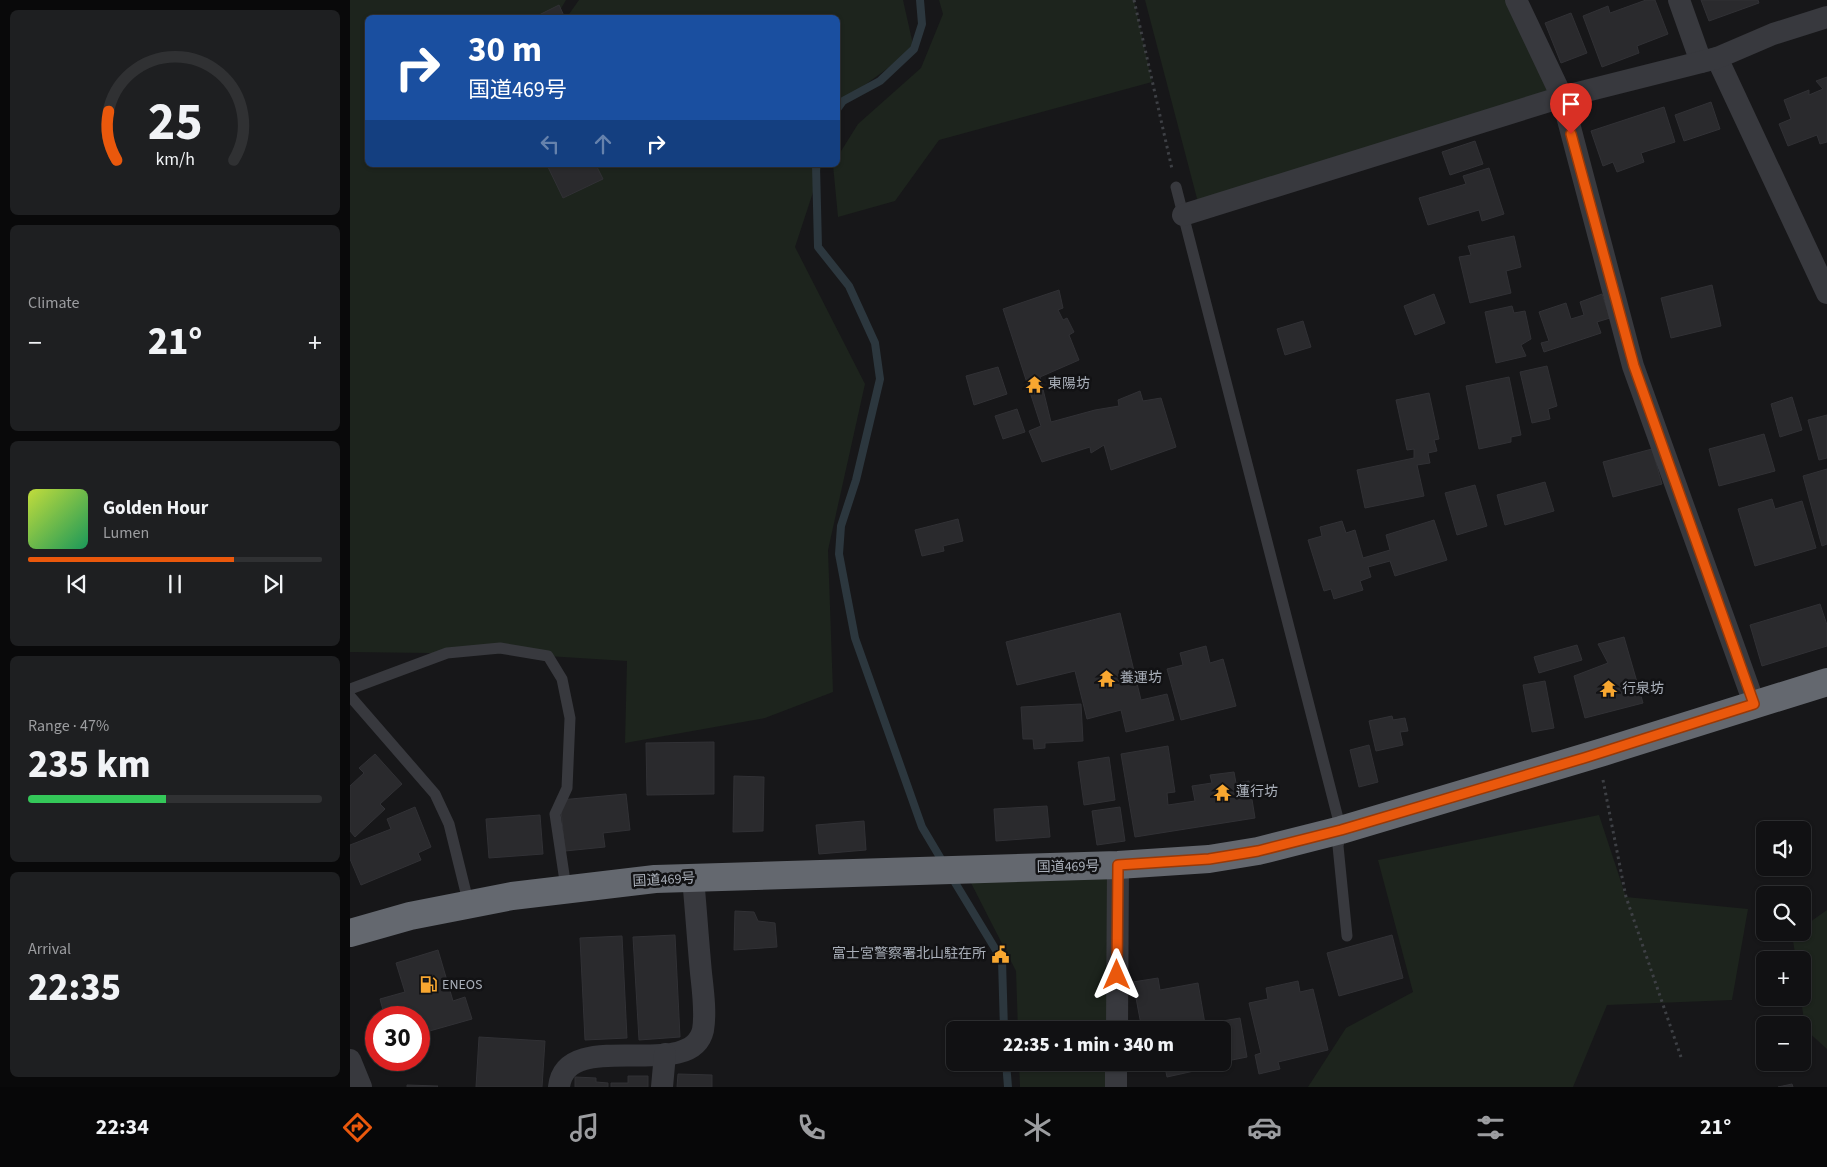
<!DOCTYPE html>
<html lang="en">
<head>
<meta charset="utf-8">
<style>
	:root { --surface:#111113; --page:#1e1f21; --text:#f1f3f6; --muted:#9c9da0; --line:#303133; --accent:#ea580c }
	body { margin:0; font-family:"Source Sans 3","Noto Sans JP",sans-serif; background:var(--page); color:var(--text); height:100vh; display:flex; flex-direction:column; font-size:19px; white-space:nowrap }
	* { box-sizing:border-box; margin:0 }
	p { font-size:16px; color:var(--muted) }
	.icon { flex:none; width:28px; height:28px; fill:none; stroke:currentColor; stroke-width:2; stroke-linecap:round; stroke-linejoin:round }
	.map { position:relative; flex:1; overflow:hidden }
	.side { display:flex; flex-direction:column; gap:10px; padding:10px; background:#09090a; width:350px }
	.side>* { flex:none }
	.hud { position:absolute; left:15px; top:15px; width:475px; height:152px; border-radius:8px; box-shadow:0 1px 4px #0004,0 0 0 1px var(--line); background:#1a4fa0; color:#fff; overflow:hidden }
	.tools { position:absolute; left:1406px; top:821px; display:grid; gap:10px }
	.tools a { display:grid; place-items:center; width:55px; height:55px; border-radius:8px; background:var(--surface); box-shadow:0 1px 4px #0004,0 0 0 1px var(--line); font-size:25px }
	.speed { position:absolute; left:15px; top:1006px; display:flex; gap:10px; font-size:25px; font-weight:700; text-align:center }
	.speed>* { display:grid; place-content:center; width:65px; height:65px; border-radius:50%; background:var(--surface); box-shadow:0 1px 4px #0004,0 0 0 1px var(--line); line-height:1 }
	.speed .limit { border:8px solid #d22; background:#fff; color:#111 }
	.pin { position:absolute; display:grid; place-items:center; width:42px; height:42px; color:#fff; margin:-51px -21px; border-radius:50% 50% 50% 0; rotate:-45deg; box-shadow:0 0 5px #0007 }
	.pin .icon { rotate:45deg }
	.me { position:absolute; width:55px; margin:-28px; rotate:0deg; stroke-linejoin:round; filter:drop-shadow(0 0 4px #0008) }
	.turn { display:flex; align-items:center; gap:18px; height:105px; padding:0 20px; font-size:22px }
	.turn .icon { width:65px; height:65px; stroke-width:2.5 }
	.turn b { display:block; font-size:35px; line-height:42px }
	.lanes { display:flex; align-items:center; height:48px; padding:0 20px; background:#0003; justify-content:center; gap:25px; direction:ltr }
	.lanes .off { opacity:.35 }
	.big { font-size:38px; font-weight:800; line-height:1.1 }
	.side .tile { flex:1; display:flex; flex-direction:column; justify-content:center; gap:8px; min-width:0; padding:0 18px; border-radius:8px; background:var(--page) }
	.side .dial { align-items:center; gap:0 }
	.dial svg { height:130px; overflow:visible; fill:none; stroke:var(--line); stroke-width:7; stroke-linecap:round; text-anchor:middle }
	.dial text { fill:var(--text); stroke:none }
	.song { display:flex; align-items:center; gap:15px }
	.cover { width:60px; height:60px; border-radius:8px; background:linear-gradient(135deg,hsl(70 70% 55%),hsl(150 70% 35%)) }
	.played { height:5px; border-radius:2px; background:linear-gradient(90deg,var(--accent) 70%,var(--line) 70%) }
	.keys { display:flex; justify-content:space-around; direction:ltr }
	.heat { display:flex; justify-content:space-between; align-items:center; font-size:28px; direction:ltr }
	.charge { height:8px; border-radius:4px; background:linear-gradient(90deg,#34c759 47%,var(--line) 0) }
	.trip { position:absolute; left:596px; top:1021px; width:285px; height:50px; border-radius:8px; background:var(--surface); box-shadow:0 1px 4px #0004,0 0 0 1px var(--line); font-weight:800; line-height:50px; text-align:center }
	.dock { display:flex; height:80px; justify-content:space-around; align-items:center; background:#070708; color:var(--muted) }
	.dock .icon { width:35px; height:35px }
	.dock .selected { color:var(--accent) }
	.dock b { font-size:22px; color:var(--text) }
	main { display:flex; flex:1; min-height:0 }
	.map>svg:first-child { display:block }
	.green { fill:#1d241d }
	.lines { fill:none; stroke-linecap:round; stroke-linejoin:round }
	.stream { stroke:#2c373e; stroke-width:8 }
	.building { fill:#2a2a2d; stroke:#313135 }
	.path { stroke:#3e4045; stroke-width:3; stroke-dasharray:2.5 4; stroke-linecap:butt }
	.lane { stroke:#38393e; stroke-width:11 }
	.street { stroke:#38393e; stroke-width:22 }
	.highway { stroke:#64686f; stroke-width:28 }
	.route-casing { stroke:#983908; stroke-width:12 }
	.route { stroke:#ea580c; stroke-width:9 }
	.labels { text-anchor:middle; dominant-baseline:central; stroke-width:5; stroke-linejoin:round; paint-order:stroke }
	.poi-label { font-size:14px; fill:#a9afb9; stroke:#121214; text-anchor:start }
	.street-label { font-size:14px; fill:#a9afb9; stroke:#121214 }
</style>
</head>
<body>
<main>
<section class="side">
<div class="tile dial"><svg viewBox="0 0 100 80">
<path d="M14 69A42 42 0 1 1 86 69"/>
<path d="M14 69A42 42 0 0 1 9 39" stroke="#ea580c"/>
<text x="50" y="56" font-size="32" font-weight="700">25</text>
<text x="50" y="72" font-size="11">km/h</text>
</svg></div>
<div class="tile"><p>Climate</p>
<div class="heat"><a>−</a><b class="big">21°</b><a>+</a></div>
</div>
<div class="tile">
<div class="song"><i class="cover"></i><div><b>Golden Hour</b><p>Lumen</p></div></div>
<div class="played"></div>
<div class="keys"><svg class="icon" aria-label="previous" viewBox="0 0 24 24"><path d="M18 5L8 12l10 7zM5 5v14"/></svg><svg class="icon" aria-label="pause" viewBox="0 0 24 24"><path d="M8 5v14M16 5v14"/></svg><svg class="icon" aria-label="next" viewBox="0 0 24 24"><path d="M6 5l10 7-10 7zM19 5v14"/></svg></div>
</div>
<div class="tile"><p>Range · 47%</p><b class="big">235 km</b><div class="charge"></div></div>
<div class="tile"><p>Arrival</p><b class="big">22:35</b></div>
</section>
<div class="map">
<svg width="1477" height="1087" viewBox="0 0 1477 1087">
	<rect width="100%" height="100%" fill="#171719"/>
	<g class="green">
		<polygon points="0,0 216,0 206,17 18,18 18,165 472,165 445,247 515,384 478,550 483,692 415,718 275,743 277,661 165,654 0,652"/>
		<polygon points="229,0 553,0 564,49 493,101 488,117 488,18 217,17"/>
		<polygon points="589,0 784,0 802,82 589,140 545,201 488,217 483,165 488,165 488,156 508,124 571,68 593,14"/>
		<polygon points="795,0 1157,0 1212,97 850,210"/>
		<polygon points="1249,815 1276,897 1398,909 1382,1000 1257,1005 1223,1087 958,1087 996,1028 1063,992 1028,860"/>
		<polygon points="758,878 765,1030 668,1030 666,971 620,881"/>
		<polygon points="1477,910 1477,1049 1455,1029 1451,998 1452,998 1452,960 1446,960 1442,934 1452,932 1453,927"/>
		<polygon points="669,1063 767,1063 773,1087 670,1087"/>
	</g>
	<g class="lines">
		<g class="stream">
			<polyline points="488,108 493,101 530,81 564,49 572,24 570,0"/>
			<polyline points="466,165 468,247 499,286 525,343 530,379 506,480 491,526 489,554 505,638 572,827 594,864"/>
			<polyline points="601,876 652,960 654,1030"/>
			<polyline points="656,1062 658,1087"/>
		</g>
	</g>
	<g class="building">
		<polygon points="1296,0 1305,0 1318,34 1287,46 1289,53 1252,67 1233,16 1258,6 1260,13"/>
		<polygon points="1351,0 1408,0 1409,3 1359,21"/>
		<polygon points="209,5 215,18 183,18"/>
		<polygon points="1221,13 1237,53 1211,63 1195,23"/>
		<polygon points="1477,77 1477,142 1470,144 1467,135 1438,146 1429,124 1441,119 1434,100 1459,90 1459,95 1473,89 1466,81"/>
		<polygon points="1361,102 1370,129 1334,141 1325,115"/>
		<polygon points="1314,107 1325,142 1291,153 1294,162 1267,172 1263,162 1253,166 1241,131"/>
		<polygon points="1125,141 1133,164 1100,175 1092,152"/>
		<polygon points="197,165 246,165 253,179 213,198"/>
		<polygon points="1139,168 1154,214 1132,221 1129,210 1078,225 1069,198 1116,184 1113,176"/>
		<polygon points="1164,236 1171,267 1156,271 1161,293 1120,303 1109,257 1121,255 1118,246"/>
		<polygon points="1362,285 1371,326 1321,338 1311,298"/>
		<polygon points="709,290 713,308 708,310 713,320 717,318 724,332 719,335 729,360 690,377 701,422 745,410 769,406 768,400 790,391 793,401 811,398 826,447 761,470 754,445 741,453 740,447 692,462 679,431 691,426 653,309"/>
		<polygon points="1084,294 1095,323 1065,335 1054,306"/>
		<polygon points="1252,294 1260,318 1247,322 1251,333 1194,352 1191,343 1199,341 1189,312 1216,303 1221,319 1234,315 1230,302"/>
		<polygon points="1162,306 1164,313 1175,311 1181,339 1171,345 1176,356 1146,363 1135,312"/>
		<polygon points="953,321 961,347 935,355 927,329"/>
		<polygon points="1197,366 1207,406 1198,409 1200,419 1182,423 1170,372"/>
		<polygon points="648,367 657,394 624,405 616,376"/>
		<polygon points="1159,377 1171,435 1161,437 1161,442 1129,449 1116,386"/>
		<polygon points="1079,393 1089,439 1084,440 1087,451 1078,453 1080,463 1067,465 1074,496 1015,508 1007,470 1064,458 1064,449 1057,450 1046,400"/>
		<polygon points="1442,397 1452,430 1430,437 1421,404"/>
		<polygon points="667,409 675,432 653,439 645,416"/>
		<polygon points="1477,415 1477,458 1469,460 1458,420"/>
		<polygon points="1414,434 1425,471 1369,486 1359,449"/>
		<polygon points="1302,449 1312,484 1263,497 1253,462"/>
		<polygon points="1477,469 1477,544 1472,546 1453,476"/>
		<polygon points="1195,482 1204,511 1155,525 1147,495"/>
		<polygon points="1125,485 1137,526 1107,535 1095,493"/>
		<polygon points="1422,499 1425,509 1452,501 1466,548 1405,566 1388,509"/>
		<polygon points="608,519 613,541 593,546 594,551 572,556 565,530"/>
		<polygon points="1084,520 1097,560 1045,576 1040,561 1018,567 1021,577 1010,581 1013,590 984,599 981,589 974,591 958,540 972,536 970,527 992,521 996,533 1005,530 1013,558 1040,550 1036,535"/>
		<polygon points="1470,604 1477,625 1477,646 1412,666 1400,625"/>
		<polygon points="770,613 791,700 817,694 824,720 776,732 771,710 737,719 725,671 667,685 656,642"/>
		<polygon points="1274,637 1293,703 1235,718 1224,676 1258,663 1248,644"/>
		<polygon points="1227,645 1232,660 1189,673 1184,657"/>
		<polygon points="856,646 860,663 873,659 886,706 831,720 817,669 833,665 830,653"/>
		<polygon points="1195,681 1204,728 1182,732 1173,685"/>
		<polygon points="731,704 733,741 695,743 695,748 684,749 683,739 673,739 671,707"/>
		<polygon points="1042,716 1043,720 1055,718 1058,731 1050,732 1053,745 1026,751 1019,721"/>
		<polygon points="364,742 364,794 297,795 296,743"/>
		<polygon points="1019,745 1028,782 1009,787 1000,750"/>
		<polygon points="818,746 825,792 817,793 818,805 845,801 842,786 862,783 860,775 884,772 886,783 899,781 905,818 785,837 771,754"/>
		<polygon points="25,754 52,784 30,804 35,809 5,837 0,831 0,786 14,773 9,768"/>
		<polygon points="759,757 765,800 734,805 728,762"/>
		<polygon points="384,776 414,777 413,831 383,832"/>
		<polygon points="276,794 280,830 253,833 255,847 215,851 210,800"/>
		<polygon points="697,806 700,837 646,841 644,809"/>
		<polygon points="65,807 81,847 68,853 71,860 11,885 0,859 0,845 41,829 37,819"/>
		<polygon points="770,807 775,841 747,845 742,811"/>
		<polygon points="190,815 193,854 139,858 136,819"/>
		<polygon points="514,821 516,850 469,854 466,825"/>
		<polygon points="385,911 404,912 408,921 425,923 427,947 384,950"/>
		<polygon points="325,935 330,1037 289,1040 283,937"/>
		<polygon points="1042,935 1053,978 989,996 977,953"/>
		<polygon points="272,936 277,1038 235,1040 230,938"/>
		<polygon points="88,950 103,1001 115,997 122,1019 69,1034 69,1018 35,1018 30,999 55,992 46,963"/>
		<polygon points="808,978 810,990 848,983 855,1024 890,1018 897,1057 872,1062 872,1030 792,1030 783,982"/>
		<polygon points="948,981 950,992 963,989 978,1050 928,1062 930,1069 909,1074 905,1055 911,1053 899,1003 918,999 916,988"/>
		<polygon points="129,1037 195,1041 192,1087 126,1087"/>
		<polygon points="814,1062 843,1062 844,1071 817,1077"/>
		<polygon points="328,1074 362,1075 362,1087 327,1087"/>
		<polygon points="278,1076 298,1076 298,1087 261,1087 261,1083 278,1083"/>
		<polygon points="225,1077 246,1078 246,1082 258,1083 258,1087 225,1087"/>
		<polygon points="1442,1084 1443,1087 1428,1087"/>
		<polygon points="57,1085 88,1086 87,1087 57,1087"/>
	</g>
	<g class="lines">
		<g class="path">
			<polyline points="784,0 822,169"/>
			<polyline points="1253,780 1276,897 1332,1060"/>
		</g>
		<g class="lane">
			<polyline points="826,187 991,830 988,846 997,936"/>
			<polyline points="0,689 97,653 150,648 198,656 212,679 220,718 217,788 205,814 216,888"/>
			<polyline points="0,696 85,794 99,824 119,905"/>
		</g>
		<g class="street">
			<polyline points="1166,0 1212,97 1283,366 1404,703"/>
			<polyline points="1329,0 1351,62"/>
			<polyline points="1367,58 1477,293"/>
			<polyline points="833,215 1212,97 1367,58 1423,34 1477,17"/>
			<polyline points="767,1030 768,865"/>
			<polyline points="0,1060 11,1087"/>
			<path d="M209,1087C216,1025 341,1084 353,1030C356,1013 353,991 351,973C348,941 346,910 343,878"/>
			<polyline points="312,1087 315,1054"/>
			<polyline points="766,1087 766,1062"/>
		</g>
		<polyline class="highway" points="0,933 60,916 162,896 305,879 768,865 859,859 908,851 991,830 1253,752 1477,682"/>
	</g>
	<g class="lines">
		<defs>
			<polyline id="route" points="767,975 768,865 859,859 908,851 991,830 1234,758 1404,704 1284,366 1221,134"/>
		</defs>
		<use href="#route" class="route-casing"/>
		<use href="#route" class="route"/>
	</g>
	<defs>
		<symbol id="temple-bare" viewBox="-9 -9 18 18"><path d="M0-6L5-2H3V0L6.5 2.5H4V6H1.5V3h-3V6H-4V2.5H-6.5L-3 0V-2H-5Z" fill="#f8a730" stroke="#121214" stroke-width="2.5" paint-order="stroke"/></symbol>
		<symbol id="civic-bare" viewBox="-9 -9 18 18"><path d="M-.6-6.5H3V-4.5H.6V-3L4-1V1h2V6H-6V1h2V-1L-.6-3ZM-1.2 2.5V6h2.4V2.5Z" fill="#f8a730" stroke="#121214" stroke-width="2.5" paint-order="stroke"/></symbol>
		<symbol id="fuel-bare" viewBox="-9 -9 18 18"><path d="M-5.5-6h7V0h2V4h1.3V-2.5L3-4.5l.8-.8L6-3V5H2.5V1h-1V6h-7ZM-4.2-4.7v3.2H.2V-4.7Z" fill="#f8a730" stroke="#121214" stroke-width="2.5" paint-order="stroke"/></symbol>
	</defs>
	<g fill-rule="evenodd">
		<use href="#temple-bare" x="672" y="372" width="25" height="25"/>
		<use href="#temple-bare" x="744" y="666" width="25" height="25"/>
		<use href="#temple-bare" x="1246" y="676" width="25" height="25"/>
		<use href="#temple-bare" x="860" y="780" width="25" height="25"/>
		<use href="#civic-bare" x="638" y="942" width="25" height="25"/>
		<use href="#fuel-bare" x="66" y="972" width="25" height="25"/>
	</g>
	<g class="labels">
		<g class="poi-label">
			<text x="698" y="384">東陽坊</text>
			<text x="770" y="678">養運坊</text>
			<text x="1272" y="689">行泉坊</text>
			<text x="886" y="792">蓮行坊</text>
			<text x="636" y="954" text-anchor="end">富士宮警察署北山駐在所</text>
			<text x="92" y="985">ENEOS</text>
		</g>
		<g class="street-label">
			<text transform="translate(718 867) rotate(-1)">国道469号</text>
			<text transform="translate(314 880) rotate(-3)">国道469号</text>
		</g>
	</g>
</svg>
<div class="tools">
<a><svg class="icon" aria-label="sound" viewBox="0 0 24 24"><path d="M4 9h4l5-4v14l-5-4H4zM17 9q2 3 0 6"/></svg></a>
<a><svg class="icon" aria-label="search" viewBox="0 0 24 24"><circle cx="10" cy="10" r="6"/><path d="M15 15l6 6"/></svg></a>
<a>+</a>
<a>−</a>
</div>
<div class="speed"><div class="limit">30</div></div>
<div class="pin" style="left:1221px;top:134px;background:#d93025"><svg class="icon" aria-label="arrive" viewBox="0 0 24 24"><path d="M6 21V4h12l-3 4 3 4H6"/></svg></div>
<svg class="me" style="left:767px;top:975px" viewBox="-20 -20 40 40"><path d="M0-17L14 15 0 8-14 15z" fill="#ea580c" stroke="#fff" stroke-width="4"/></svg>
<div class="trip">22:35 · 1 min · 340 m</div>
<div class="hud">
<div class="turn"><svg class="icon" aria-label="right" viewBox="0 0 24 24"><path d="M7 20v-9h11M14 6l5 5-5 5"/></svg><div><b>30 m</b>国道469号</div></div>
<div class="lanes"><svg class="icon off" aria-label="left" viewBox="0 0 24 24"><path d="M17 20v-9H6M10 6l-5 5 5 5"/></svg><svg class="icon off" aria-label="ahead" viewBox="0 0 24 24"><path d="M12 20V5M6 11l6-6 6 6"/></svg><svg class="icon" aria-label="right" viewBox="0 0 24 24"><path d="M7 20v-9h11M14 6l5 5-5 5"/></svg></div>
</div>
</div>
</main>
<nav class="dock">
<b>22:34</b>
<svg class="icon selected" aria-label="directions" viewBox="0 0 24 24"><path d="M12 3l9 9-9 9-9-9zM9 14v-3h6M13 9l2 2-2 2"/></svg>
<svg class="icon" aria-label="music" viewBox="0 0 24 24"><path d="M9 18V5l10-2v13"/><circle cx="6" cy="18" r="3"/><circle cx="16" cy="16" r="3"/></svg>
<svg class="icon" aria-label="phone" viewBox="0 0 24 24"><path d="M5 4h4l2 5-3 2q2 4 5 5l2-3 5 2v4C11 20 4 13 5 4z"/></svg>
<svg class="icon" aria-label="climate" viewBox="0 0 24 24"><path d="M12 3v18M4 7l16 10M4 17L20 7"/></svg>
<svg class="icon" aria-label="car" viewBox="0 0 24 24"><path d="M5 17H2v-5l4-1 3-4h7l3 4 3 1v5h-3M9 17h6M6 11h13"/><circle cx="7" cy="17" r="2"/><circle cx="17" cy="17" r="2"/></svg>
<svg class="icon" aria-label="filters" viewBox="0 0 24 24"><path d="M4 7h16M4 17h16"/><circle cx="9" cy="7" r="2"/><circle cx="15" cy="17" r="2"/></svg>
<b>21°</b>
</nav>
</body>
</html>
